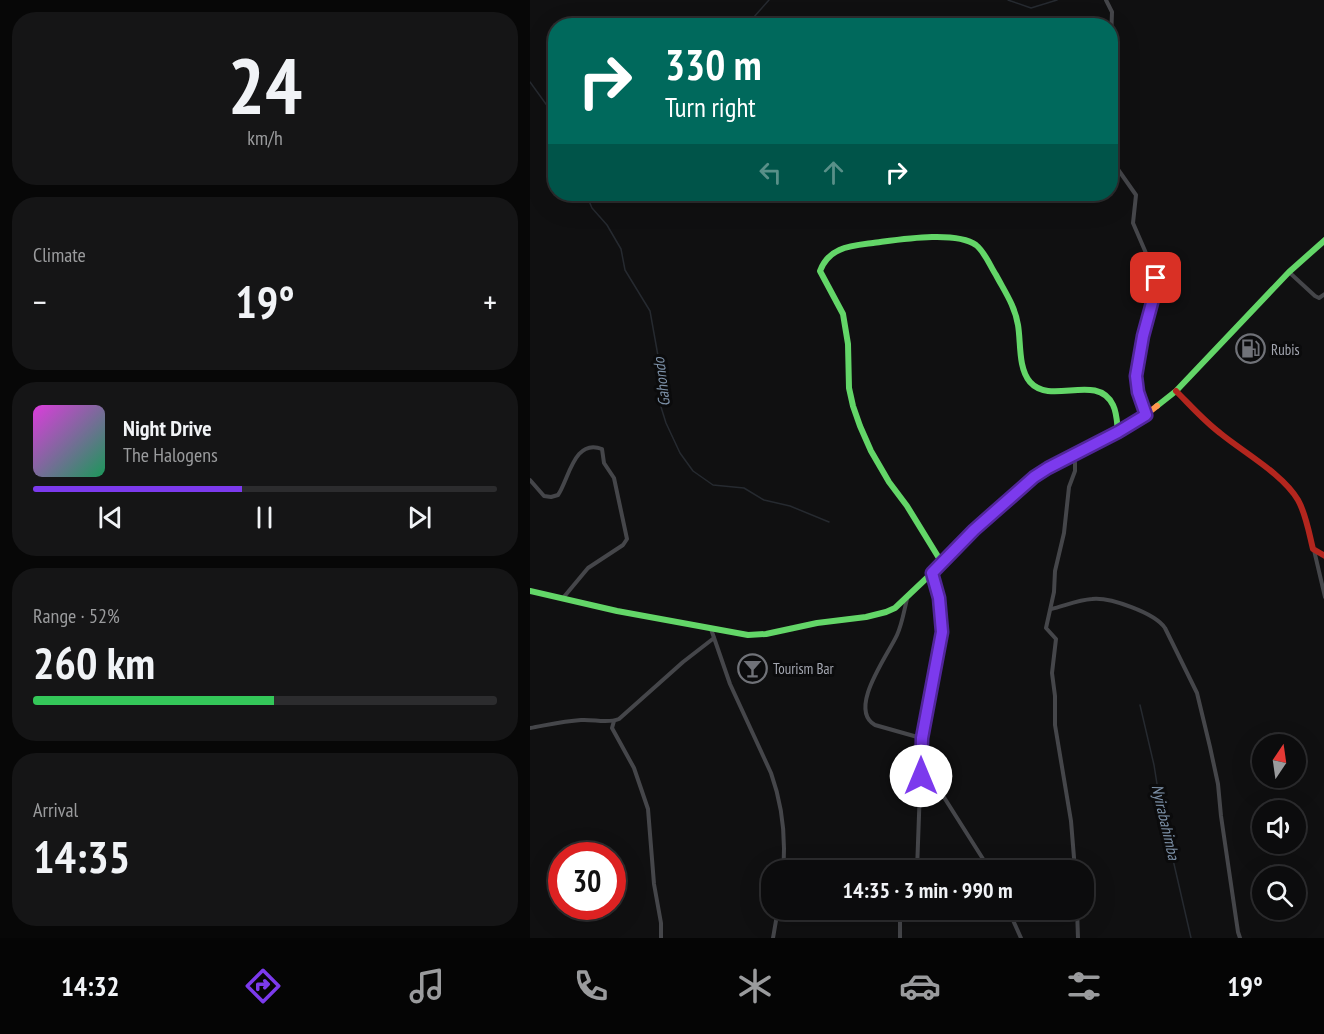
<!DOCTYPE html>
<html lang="en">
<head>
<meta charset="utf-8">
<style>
	:root { --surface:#0c0c0d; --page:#151516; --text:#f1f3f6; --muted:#9a9b9d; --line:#2c2c2e; --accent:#7c3aed }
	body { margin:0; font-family:"PT Sans Narrow",sans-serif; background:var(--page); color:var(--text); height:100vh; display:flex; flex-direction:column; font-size:22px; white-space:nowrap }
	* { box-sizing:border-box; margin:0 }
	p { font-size:20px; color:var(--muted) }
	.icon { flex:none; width:33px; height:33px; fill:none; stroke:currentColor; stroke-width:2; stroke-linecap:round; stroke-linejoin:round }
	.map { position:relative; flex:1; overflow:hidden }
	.drawer { display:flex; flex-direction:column; gap:12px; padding:12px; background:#070707; width:530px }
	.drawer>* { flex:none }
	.guide { position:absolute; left:18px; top:18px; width:570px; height:183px; border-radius:24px; box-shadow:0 6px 24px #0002,0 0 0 2px var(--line); background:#00695c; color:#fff; overflow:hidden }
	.needle { width:39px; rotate:13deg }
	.fabs { position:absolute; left:722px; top:734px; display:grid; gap:12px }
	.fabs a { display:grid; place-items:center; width:54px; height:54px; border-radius:50%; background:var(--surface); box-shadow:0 6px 24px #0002,0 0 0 2px var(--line); font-size:30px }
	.speed { position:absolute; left:18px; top:842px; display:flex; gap:12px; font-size:30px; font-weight:700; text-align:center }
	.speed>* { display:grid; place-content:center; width:78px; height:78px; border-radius:50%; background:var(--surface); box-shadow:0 6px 24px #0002,0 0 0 2px var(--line); line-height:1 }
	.speed .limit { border:9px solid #d22; background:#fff; color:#111 }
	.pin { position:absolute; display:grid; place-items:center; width:51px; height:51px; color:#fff; margin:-26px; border-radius:12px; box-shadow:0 3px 9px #0006 }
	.me { position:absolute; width:66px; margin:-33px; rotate:0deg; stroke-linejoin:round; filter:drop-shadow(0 0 4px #0008) }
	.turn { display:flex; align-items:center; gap:21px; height:126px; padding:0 18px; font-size:27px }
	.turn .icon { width:78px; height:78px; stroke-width:2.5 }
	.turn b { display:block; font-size:42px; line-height:51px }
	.lanes { display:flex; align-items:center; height:57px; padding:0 18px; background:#0003; justify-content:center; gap:30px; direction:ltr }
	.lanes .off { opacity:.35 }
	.big { font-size:45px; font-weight:800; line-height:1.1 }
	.drawer .widget { flex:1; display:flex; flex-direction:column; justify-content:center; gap:9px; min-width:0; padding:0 21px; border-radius:24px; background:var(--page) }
	.drawer .dial { align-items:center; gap:0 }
	.dial b { font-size:78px; line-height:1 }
	.song { display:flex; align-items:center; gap:18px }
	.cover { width:72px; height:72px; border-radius:9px; background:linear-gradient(135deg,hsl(300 70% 55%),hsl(150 70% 35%)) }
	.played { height:6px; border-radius:3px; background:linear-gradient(90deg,var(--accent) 45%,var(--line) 45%) }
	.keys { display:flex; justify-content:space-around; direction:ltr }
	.heat { display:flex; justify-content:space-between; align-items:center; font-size:33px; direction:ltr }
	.charge { height:9px; border-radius:4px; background:linear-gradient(90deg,#34c759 52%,var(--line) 0) }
	.trip { position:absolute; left:231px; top:860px; width:333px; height:60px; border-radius:24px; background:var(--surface); box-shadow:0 6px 24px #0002,0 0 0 2px var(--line); font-weight:800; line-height:60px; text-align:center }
	.tab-bar { display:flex; height:96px; justify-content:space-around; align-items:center; background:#050505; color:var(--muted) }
	.tab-bar .icon { width:42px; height:42px }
	.tab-bar .selected { color:var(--accent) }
	.tab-bar b { font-size:27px; color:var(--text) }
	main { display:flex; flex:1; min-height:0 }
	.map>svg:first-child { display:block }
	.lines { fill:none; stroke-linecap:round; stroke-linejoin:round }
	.stream { stroke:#262a30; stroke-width:1.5 }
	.street { stroke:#45464a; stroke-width:4 }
	.fast { stroke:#63d668; stroke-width:6 }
	.slow { stroke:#ff974d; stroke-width:6 }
	.jam { stroke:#b3261e; stroke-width:6 }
	.route-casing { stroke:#51269a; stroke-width:15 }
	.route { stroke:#7c3aed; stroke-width:10 }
	.labels { text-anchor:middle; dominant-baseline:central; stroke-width:6; stroke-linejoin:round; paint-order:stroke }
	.poi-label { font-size:15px; fill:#a3a6b0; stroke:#0b0b0c; text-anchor:start }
	.water-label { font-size:16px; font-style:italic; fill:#7d91a8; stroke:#0b0b0c }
</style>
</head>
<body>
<main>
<section class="drawer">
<div class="widget dial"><b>24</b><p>km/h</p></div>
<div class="widget"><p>Climate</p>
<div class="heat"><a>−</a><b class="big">19°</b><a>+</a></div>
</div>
<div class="widget">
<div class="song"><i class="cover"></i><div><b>Night Drive</b><p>The Halogens</p></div></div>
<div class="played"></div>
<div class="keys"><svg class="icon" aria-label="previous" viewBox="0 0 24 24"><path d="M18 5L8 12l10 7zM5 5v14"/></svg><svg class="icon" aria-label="pause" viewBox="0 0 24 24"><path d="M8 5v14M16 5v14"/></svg><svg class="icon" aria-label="next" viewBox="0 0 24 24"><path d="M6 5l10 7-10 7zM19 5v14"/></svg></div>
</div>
<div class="widget"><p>Range · 52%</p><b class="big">260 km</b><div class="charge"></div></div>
<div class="widget"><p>Arrival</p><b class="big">14:35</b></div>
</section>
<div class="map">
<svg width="795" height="938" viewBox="0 0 795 938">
	<rect width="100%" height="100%" fill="#101011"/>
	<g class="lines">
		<g class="stream">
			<polyline points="478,0 501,8 527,0"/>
			<polyline points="216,26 239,0"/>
			<polyline points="0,82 26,118"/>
			<polyline points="56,194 62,208 77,225 91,249 95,270 120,311 130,367 129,385 131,407 136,423 150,453 163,471 183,485 214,488 234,500 260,506 299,522"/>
			<polyline points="610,705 624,765 630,803 661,938"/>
		</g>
		<g class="street">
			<polyline points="576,0 582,12 581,41 585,93 583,142 584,160 587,168 606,195 603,223 622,267 626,283 613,336 606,376 608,392 616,414"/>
			<polyline points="760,273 785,296 789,298 795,294"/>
			<polyline points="543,457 545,463 545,471 539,487 534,533 525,571 524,592 516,628 526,639 522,673 525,696 525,725 541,821 545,870"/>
			<path d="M0,480L14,496L21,497L28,495C39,479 44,438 72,449L74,463L84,478L97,539L93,545L58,568L33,598"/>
			<polyline points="784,550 795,597"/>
			<polyline points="402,573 409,598 412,632 392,738 391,761 460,870"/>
			<path d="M377,599C374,611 372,624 367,635C358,655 317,709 345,725L391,738"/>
			<path d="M521,609C534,606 548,600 562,599C580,597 625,613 635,628L667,693L680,747L688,784L691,816L708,932L710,938"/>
			<path d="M181,629L200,684L241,773C252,804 256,837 253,870"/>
			<polyline points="84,721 82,728 104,768 118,809 124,884 131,923 131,938"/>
			<path d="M0,728C17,725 34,721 51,720C64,719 77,724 89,719L153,662L184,638"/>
			<polyline points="387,870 391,761"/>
			<polyline points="478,909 491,938"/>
			<polyline points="547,909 548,938"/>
			<polyline points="243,938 248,909"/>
			<polyline points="370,938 370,921 374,909"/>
		</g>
		<g class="fast">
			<polyline points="627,406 646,391 759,272 795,240"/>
			<path d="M412,563L377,506L359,482L341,451L330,426L323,406L319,388L318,344L313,314L290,271C299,247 320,246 343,243C367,240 425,230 446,245C455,252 460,266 466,275C475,292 485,306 488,325C491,342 488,368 500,382C521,406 567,372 583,405C587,413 587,423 588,432"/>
			<polyline points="0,591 87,611 218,635 236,634 287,623 336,617 356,612 365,608 402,573 443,531"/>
		</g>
		<path class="slow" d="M443,531C465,511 493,482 518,468C554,447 594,433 627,406"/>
		<path class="jam" d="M646,391C660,405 674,421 690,433C713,452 753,474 768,500C776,514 779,533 783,549L795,556"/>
	</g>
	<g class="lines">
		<defs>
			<polyline id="route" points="391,776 392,738 412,632 409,598 402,573 444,530 504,477 518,468 588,432 616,415 608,392 606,376 613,336 626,288 626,278"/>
		</defs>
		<use href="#route" class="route-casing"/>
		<use href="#route" class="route"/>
	</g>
	<defs>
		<symbol id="fuel-ring" viewBox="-11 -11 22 22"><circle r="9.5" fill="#0b0b0c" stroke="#707278" stroke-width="1.5"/><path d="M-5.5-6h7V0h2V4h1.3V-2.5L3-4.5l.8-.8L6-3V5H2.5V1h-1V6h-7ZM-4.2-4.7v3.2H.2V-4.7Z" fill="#707278"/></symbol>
		<symbol id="bar-ring" viewBox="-11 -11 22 22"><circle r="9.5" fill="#0b0b0c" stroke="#707278" stroke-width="1.5"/><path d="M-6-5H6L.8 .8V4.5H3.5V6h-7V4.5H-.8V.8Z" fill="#707278"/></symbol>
	</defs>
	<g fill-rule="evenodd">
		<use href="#fuel-ring" x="704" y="332" width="33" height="33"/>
		<use href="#bar-ring" x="206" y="652" width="33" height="33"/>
	</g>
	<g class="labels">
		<g class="poi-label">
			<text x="741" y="349">Rubis</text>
			<text x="243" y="668">Tourism Bar</text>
		</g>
		<g class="water-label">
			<text transform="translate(131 382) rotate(-97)">Gahondo</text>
			<text transform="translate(636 822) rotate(77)">Nyirabahimba</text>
		</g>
	</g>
</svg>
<div class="fabs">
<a><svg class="needle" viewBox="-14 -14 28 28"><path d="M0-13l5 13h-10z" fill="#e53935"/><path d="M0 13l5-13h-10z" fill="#9a9b9d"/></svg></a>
<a><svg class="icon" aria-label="sound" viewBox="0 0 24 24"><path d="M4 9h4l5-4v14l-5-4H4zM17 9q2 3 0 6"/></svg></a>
<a><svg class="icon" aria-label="search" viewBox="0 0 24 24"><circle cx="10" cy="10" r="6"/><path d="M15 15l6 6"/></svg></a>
</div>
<div class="speed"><div class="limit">30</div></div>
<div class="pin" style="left:626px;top:278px;background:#d93025"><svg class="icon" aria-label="arrive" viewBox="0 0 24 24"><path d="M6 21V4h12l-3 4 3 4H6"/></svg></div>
<svg class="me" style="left:391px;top:776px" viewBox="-20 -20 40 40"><circle r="19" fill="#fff"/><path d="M0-13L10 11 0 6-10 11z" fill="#7c3aed"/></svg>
<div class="trip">14:35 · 3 min · 990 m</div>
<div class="guide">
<div class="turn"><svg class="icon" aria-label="right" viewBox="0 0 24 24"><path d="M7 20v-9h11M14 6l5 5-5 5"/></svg><div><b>330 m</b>Turn right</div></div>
<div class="lanes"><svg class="icon off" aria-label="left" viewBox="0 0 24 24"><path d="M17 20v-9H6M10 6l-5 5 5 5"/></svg><svg class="icon off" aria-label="ahead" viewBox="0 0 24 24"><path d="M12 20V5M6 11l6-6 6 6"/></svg><svg class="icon" aria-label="right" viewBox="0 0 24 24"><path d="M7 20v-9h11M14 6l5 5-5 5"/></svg></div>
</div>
</div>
</main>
<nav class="tab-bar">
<b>14:32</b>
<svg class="icon selected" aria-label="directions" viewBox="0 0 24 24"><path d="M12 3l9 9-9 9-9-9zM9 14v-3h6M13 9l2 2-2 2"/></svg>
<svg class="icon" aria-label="music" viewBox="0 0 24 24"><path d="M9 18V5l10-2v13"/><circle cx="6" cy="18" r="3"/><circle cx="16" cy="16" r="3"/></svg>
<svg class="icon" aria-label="phone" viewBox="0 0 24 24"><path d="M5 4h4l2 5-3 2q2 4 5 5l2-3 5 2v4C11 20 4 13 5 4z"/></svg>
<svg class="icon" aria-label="climate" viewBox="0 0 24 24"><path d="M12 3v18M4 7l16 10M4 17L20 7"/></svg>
<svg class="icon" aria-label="car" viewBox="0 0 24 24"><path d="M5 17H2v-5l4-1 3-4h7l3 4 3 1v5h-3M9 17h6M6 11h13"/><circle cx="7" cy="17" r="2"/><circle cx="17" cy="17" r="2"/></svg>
<svg class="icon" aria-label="filters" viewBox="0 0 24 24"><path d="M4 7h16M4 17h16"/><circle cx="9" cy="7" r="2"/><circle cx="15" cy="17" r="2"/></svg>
<b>19°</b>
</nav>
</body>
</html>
